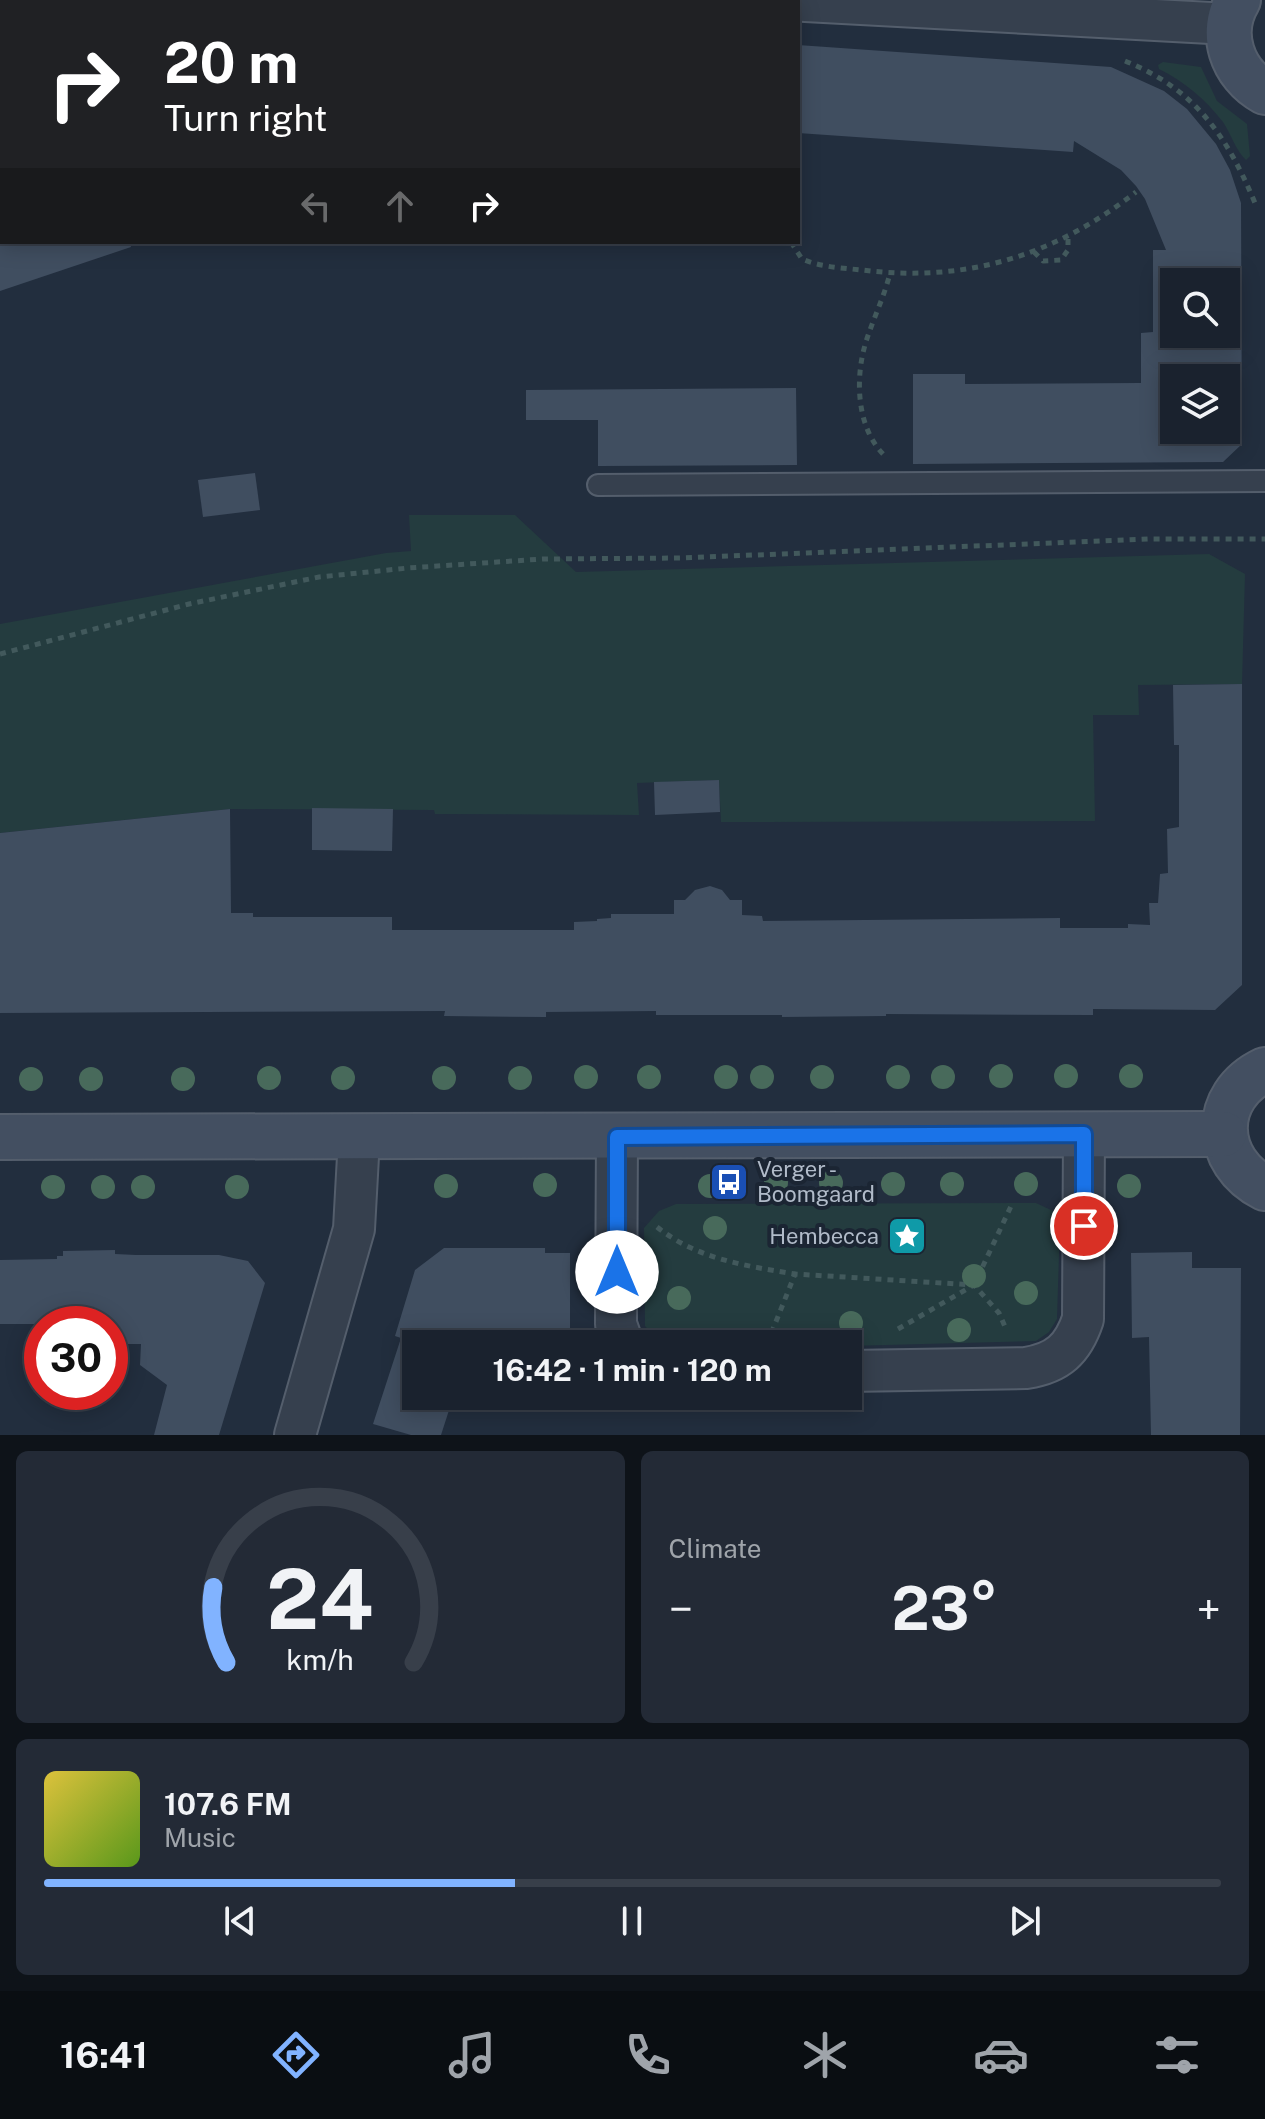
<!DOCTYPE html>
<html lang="en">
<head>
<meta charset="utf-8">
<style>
	:root { --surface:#1a222e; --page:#232a36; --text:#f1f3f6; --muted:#9fa4aa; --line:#383f4a; --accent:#81b3ff }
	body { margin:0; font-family:"Public Sans",sans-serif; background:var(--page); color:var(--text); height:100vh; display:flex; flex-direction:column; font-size:30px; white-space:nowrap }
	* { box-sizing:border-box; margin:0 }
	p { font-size:26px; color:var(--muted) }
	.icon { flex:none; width:44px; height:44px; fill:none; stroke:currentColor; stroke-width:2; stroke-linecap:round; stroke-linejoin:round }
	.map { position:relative; height:1435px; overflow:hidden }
	.sheet { display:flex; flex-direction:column; gap:16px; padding:16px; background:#0e1319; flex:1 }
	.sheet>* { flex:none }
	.guide { position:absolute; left:0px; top:0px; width:800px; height:244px; box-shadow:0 4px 20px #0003,0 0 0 2px var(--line); background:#202124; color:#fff; overflow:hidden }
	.tools { position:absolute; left:1160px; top:268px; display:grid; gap:16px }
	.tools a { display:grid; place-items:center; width:80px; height:80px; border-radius:0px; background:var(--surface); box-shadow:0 4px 20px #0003,0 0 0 2px var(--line); font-size:40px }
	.speed { position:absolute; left:24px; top:1306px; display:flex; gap:16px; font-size:40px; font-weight:700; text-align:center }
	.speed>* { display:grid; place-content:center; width:104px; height:104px; border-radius:50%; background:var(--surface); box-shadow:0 4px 20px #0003,0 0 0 2px var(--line); line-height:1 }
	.speed .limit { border:12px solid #d22; background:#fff; color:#111 }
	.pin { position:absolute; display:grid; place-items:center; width:68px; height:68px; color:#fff; margin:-34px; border:4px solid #fff; border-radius:50%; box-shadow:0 2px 8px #0007 }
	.me { position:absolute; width:88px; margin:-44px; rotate:0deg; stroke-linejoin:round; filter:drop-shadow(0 0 6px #0008) }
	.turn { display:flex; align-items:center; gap:28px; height:168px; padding:0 32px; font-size:36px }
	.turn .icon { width:104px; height:104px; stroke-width:2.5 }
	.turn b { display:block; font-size:56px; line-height:68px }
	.lanes { display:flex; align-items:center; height:76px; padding:0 32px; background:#0003; justify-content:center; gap:40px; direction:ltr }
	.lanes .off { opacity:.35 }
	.big { font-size:60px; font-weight:700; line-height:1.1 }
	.sheet .card { flex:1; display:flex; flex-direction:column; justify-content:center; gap:12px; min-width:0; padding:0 28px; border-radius:12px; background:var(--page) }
	.sheet .dial { align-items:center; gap:0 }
	.dial svg { height:208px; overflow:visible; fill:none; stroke:var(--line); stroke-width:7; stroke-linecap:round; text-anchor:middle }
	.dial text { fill:var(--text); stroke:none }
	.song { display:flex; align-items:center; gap:24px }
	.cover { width:96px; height:96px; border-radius:12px; background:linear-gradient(135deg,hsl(50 70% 55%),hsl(90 70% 35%)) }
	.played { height:8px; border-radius:4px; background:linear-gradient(90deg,var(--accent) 40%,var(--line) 40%) }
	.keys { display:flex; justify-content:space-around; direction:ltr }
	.heat { display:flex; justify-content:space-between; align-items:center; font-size:44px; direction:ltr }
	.sheet .tiles { flex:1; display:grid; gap:16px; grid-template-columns:1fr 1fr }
	.card:last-child { grid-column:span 2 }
	.trip { position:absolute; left:402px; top:1330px; width:460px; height:80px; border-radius:0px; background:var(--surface); box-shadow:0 4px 20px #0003,0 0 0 2px var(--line); font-weight:700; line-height:80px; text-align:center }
	.tabs { display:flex; height:128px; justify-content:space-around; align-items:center; background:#0a0e12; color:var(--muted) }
	.tabs .icon { width:56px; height:56px }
	.tabs .selected { color:var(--accent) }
	.tabs b { font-size:36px; color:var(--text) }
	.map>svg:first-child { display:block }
	.green { fill:#243c3f }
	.building { fill:#404e60; fill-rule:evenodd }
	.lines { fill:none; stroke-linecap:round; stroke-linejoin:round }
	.lane-casing { stroke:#545e6c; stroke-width:24 }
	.street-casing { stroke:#545e6c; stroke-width:44 }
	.secondary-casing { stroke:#545e6c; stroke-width:48 }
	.path { stroke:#42595c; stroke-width:5; stroke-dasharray:6 6; stroke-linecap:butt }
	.lane { stroke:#36404e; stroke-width:20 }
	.street { stroke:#36404e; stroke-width:40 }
	.secondary { stroke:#434f61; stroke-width:44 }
	.tree { fill:#486a5b }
	.route-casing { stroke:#114b97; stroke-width:20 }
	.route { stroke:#1a73e8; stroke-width:14 }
	.labels { text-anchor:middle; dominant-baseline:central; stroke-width:8; stroke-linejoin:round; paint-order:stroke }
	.poi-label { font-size:22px; fill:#b1bbc9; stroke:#1b2533; text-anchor:start }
</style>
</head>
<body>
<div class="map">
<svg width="1265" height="1435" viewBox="0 0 1265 1435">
	<rect width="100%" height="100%" fill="#222e3e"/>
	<g class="green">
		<path d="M1163,62L1201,67L1217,101L1247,124L1250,156L1246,160C1236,151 1231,134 1223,122C1205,99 1185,82 1159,69L1158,65Z"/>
		<polygon points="409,515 515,515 576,572 1209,554 1245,574 1242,684 1138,685 1139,715 1093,715 1095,821 721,822 719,780 637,783 639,815 435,814 434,810 230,809 0,833 0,624 386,553 411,551"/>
		<polygon points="1036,1203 1053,1211 1060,1222 1057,1319 1049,1332 1036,1341 848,1346 662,1344 645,1326 644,1228 659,1211 676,1204"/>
	</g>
	<g class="building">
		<path d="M798,45L1111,67L1164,91L1187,109L1216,144L1230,170L1241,203L1242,444L1223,462L913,464V374H965V384L1141,383V333L1153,332V250H1166L1145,199L1136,186L1121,170L1074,141L1073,152L798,133ZM1174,282H1226V334H1174ZM1174,378H1226V430H1174Z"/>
		<polygon points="0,242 130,242 131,247 0,291"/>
		<polygon points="796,388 797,465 598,466 598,420 526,420 526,390"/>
		<polygon points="255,473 260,510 203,517 198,480"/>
		<polygon points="1242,684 1242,985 1215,1010 1093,1009 1093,1015 886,1014 886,1016 782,1017 782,1015 656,1015 656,1011 546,1012 546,1017 444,1016 445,1011 0,1013 0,833 230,809 231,913 253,913 253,917 392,917 392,930 574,930 574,922 597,921 597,919 611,918 611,914 674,914 674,900 685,900 695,890 710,886 722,890 730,900 742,900 742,915 762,916 763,921 1060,918 1060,928 1128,928 1128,924 1150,925 1149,903 1158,903 1160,874 1168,873 1167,829 1179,827 1179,745 1174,745 1173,685"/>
		<polygon points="719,780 720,812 655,815 654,782"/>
		<polygon points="312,808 393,809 392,851 312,850"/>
		<polygon points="444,1248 545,1248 545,1253 570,1253 570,1344 416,1344 416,1396 435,1396 434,1399 451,1404 441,1435 411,1435 373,1424 401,1338 395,1336 415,1270"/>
		<polygon points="115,1250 115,1254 136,1255 219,1255 248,1261 265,1283 219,1435 154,1435 167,1385 140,1365 141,1344 110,1344 110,1324 0,1324 0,1260 57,1259 57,1256 63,1256 63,1251"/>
		<polygon points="1192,1252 1192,1268 1241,1268 1240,1435 1151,1435 1149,1337 1132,1338 1131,1253"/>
	</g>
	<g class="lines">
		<defs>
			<polyline id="lane" points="598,485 1265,481"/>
			<g id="street">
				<polyline points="787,0 1229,24"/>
				<polyline points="546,2 562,0"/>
				<polyline points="0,169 2,168"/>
				<polyline points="617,1137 616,1324 623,1344"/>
				<path d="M848,1371L1026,1368C1058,1363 1073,1349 1083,1319L1084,1134"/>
				<polyline points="295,1435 354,1229 359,1138"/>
			</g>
			<g id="secondary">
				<path d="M1238,0C1218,33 1232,74 1265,92"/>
				<path d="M1265,1070C1210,1096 1213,1162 1265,1188"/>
				<polyline points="0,1137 1224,1134"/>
			</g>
		</defs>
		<use href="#lane" class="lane-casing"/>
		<use href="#street" class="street-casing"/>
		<use href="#secondary" class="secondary-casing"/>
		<g class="path">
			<path d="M1125,61C1195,89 1227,136 1255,203"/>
			<path d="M791,242L802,259C820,267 842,268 862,270C966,283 1054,256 1136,192"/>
			<polyline points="1034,252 1043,261 1061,260 1068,250 1068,237"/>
			<path d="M883,454C857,427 855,380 865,345C872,321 884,298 890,273"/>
			<polyline points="0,654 189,604 319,577 408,568 543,559 681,558 1149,539 1265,539"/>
			<path d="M657,1227C697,1259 746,1266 795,1274"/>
			<polyline points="898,1329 974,1285 1013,1202"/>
			<polyline points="767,1344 795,1274 974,1285 999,1313 1006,1329"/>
		</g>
		<use href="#lane" class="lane"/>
		<use href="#street" class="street"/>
		<use href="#secondary" class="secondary"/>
	</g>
	<g class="tree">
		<circle cx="1001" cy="1076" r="12"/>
		<circle cx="1066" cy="1076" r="12"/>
		<circle cx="1131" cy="1076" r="12"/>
		<circle cx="586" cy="1077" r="12"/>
		<circle cx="649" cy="1077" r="12"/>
		<circle cx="726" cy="1077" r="12"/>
		<circle cx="762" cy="1077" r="12"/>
		<circle cx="822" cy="1077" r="12"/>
		<circle cx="898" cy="1077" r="12"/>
		<circle cx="943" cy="1077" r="12"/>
		<circle cx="269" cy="1078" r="12"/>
		<circle cx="343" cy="1078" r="12"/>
		<circle cx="444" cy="1078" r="12"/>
		<circle cx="520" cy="1078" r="12"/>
		<circle cx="31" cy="1079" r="12"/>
		<circle cx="91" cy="1079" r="12"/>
		<circle cx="183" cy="1079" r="12"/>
		<circle cx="776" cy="1183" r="12"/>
		<circle cx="831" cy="1183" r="12"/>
		<circle cx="893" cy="1184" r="12"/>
		<circle cx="952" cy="1184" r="12"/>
		<circle cx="1026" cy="1184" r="12"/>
		<circle cx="545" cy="1185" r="12"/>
		<circle cx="446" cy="1186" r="12"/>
		<circle cx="710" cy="1186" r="12"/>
		<circle cx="1129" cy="1186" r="12"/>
		<circle cx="53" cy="1187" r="12"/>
		<circle cx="103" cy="1187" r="12"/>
		<circle cx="143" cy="1187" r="12"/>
		<circle cx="237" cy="1187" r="12"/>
		<circle cx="715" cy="1228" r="12"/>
		<circle cx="974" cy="1276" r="12"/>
		<circle cx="1026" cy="1293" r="12"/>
		<circle cx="679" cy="1298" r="12"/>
		<circle cx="851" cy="1323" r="12"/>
		<circle cx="959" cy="1330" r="12"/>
	</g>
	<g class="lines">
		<defs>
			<polyline id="route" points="617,1272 617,1137 1084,1134 1084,1226"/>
		</defs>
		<use href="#route" class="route-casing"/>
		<use href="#route" class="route"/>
	</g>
	<defs>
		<symbol id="bus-square" viewBox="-11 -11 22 22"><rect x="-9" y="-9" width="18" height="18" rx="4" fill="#1a4fb4" stroke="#1b2533"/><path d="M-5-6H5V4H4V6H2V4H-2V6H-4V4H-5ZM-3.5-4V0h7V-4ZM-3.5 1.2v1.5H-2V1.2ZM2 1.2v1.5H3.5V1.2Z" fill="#fff"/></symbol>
		<symbol id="sight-square" viewBox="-11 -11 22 22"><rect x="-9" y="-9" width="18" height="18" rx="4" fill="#0f9aa8" stroke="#1b2533"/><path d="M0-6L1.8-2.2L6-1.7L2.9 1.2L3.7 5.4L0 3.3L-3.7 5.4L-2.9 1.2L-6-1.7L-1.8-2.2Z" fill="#fff"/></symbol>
	</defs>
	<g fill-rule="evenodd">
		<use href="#bus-square" x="707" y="1160" width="44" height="44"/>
		<use href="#sight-square" x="885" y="1214" width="44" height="44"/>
	</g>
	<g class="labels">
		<g class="poi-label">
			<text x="757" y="1169">Verger -<tspan x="757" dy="25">Boomgaard</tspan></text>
			<text x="879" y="1236" text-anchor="end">Hembecca</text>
		</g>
	</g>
</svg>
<div class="tools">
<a><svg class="icon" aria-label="search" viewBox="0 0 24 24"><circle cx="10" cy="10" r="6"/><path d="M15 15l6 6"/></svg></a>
<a><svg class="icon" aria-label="layers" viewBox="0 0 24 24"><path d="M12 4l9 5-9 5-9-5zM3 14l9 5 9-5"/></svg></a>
</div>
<div class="speed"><div class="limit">30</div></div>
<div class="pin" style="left:1084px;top:1226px;background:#d93025"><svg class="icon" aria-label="arrive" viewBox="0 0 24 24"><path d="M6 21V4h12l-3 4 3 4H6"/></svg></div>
<svg class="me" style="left:617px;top:1272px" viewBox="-20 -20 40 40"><circle r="19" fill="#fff"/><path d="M0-13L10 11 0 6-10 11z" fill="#1a73e8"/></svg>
<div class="trip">16:42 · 1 min · 120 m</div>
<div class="guide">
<div class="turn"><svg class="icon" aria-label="right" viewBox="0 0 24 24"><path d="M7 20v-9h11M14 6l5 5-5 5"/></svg><div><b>20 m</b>Turn right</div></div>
<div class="lanes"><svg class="icon off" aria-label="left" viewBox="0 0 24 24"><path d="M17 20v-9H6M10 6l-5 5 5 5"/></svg><svg class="icon off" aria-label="ahead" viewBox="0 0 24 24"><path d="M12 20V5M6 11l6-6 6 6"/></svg><svg class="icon" aria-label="right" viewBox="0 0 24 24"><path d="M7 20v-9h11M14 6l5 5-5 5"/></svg></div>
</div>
</div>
<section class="sheet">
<div class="tiles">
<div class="card dial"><svg viewBox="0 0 100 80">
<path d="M14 69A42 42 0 1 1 86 69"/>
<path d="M14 69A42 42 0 0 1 9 40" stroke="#81b3ff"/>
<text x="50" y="56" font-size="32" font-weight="700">24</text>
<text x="50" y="72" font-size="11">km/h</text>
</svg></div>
<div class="card"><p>Climate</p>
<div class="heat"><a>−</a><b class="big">23°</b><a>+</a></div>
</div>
<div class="card">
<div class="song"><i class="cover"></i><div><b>107.6 FM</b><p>Music</p></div></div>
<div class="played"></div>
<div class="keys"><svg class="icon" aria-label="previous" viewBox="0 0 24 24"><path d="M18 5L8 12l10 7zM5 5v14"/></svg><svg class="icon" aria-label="pause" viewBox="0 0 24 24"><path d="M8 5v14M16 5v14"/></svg><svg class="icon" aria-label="next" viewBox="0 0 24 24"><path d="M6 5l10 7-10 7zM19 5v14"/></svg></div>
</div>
</div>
</section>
<nav class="tabs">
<b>16:41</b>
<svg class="icon selected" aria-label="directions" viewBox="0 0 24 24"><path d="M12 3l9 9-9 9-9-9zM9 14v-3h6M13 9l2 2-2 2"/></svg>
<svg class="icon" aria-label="music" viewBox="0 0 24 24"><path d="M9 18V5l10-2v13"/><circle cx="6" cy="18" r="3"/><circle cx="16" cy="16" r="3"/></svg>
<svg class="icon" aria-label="phone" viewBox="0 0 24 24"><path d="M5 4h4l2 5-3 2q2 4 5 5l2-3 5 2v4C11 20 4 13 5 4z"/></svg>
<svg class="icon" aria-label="climate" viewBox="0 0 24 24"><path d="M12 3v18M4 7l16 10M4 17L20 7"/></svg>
<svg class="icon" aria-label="car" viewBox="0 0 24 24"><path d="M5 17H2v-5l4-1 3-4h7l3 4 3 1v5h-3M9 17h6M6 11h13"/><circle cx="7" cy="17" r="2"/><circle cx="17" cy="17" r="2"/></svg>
<svg class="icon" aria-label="filters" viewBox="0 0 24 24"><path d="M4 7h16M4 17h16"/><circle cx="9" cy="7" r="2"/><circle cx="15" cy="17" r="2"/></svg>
</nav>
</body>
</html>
